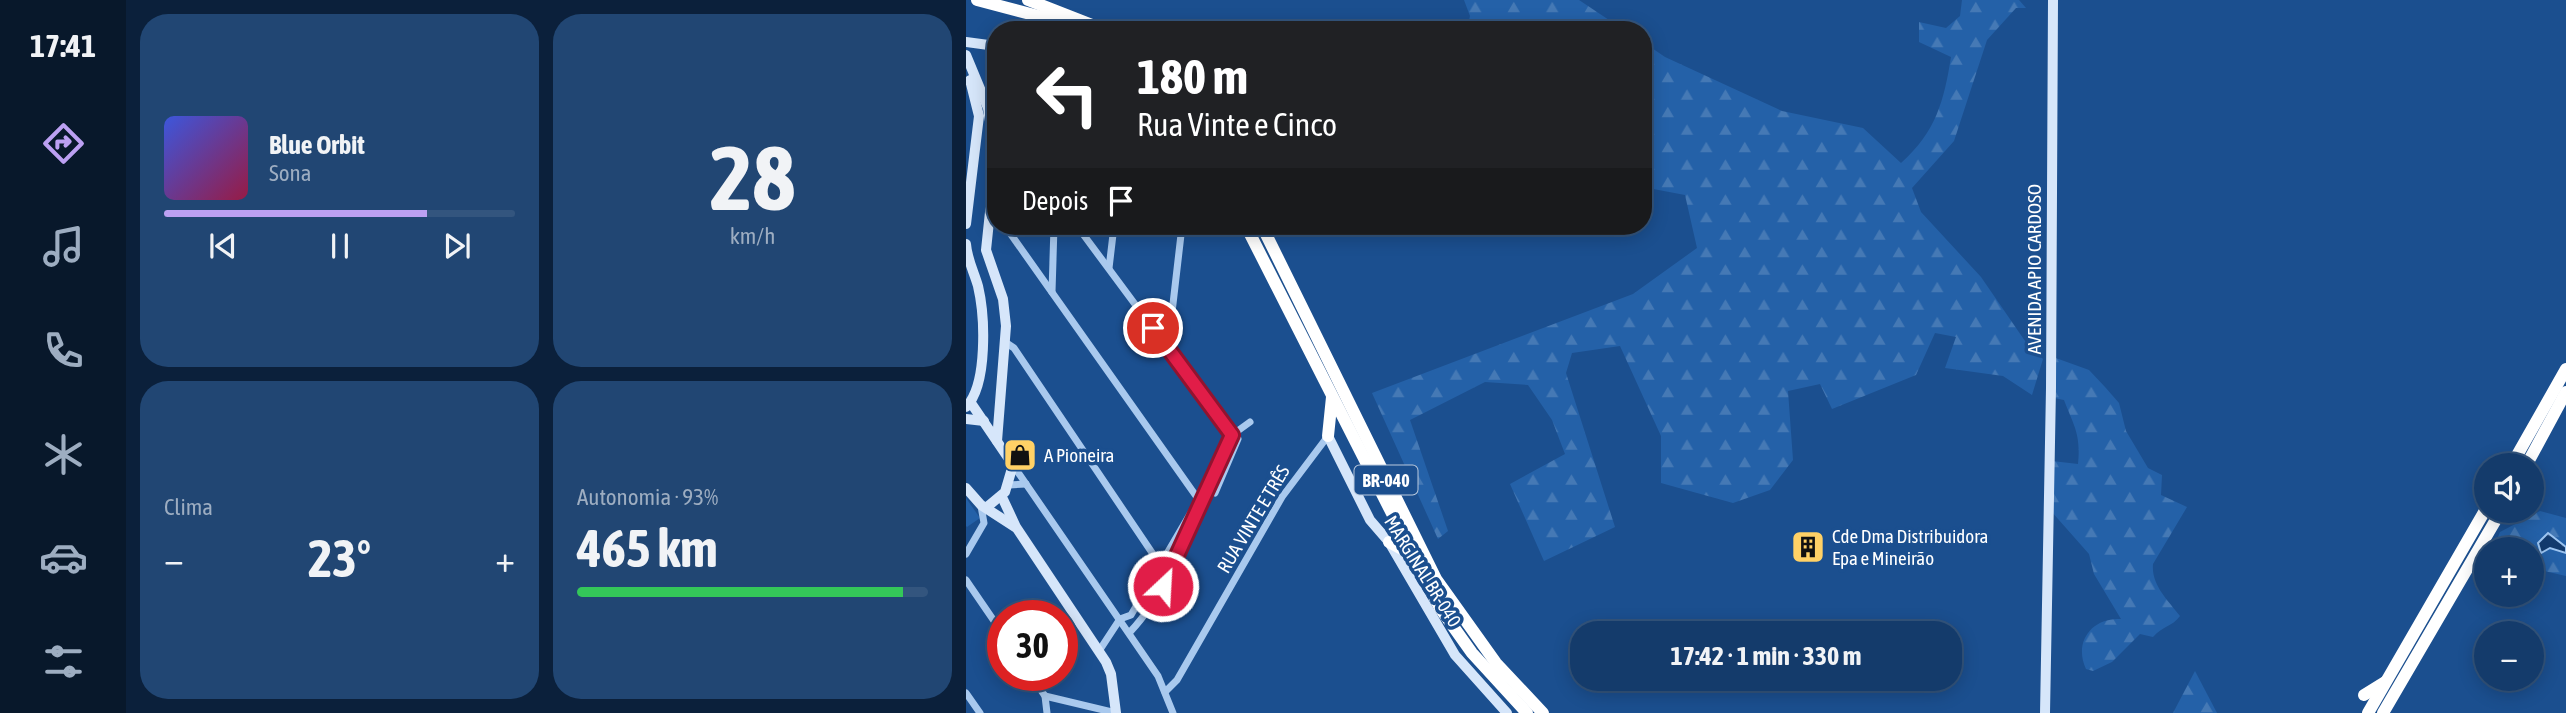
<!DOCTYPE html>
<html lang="pt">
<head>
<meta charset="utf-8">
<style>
	:root { --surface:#143b6b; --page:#214673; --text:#f1f3f6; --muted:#9dadc1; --line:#33557e; --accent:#bca0f2 }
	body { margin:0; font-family:"Asap Condensed",sans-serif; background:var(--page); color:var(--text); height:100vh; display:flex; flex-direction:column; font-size:26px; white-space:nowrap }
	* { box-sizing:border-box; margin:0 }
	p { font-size:23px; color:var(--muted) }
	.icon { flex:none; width:38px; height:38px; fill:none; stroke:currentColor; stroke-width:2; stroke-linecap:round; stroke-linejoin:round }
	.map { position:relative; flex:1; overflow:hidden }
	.sheet { display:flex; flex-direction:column; gap:14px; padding:14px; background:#0b203b; width:840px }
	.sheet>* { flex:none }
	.banner { position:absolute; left:21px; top:21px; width:665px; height:214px; border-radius:28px; box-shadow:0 4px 18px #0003,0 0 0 2px var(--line); background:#202124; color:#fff; overflow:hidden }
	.controls { position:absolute; left:1508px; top:453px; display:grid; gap:14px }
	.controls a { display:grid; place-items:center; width:70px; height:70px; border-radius:50%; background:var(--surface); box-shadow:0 4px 18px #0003,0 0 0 2px var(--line); font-size:35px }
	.speed { position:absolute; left:21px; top:600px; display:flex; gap:14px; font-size:35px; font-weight:700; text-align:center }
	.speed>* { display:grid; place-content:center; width:91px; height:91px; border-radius:50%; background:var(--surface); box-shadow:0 4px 18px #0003,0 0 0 2px var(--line); line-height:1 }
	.speed .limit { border:10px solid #d22; background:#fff; color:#111 }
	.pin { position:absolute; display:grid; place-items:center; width:60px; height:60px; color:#fff; margin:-30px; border:4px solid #fff; border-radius:50%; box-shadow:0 2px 7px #0007 }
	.me { position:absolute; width:77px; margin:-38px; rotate:25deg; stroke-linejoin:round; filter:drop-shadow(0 0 5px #0008) }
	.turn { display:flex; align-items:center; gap:24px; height:147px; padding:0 35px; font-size:32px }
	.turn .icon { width:91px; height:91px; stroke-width:2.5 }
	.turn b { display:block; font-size:49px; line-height:60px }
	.then { display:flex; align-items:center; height:66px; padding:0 35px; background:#0003; gap:14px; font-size:26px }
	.big { font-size:52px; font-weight:700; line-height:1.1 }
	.sheet .tile { flex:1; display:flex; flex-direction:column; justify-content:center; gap:10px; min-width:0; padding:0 24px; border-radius:28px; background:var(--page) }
	.sheet .dial { align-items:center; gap:0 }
	.dial b { font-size:91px; line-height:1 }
	.song { display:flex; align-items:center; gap:21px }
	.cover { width:84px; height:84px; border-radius:10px; background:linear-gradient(135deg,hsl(230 70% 55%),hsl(340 70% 35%)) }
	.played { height:7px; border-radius:4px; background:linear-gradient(90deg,var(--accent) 75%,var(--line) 75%) }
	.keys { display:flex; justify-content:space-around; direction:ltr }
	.heat { display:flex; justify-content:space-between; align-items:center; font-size:38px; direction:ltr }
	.charge { height:10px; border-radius:5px; background:linear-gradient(90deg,#34c759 93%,var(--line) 0) }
	.sheet .tiles { flex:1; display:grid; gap:14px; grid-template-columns:repeat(2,1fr) }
	.trip { position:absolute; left:604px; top:621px; width:392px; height:70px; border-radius:28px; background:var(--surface); box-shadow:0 4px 18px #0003,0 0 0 2px var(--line); font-weight:700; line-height:70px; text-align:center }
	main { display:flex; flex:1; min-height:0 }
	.tabs { display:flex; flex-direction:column; width:126px; justify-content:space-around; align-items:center; background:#08182b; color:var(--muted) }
	.tabs .icon { width:49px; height:49px }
	.tabs .current { color:var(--accent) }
	.tabs b { font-size:32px; color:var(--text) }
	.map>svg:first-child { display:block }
	.forest { fill:url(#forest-firs) }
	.pitch { fill:#2461a8 }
	.water { fill:url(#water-ripples); stroke:#9cc4f0; stroke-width:2 }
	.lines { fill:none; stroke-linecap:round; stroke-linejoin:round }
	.street { stroke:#a9c9ee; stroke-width:7 }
	.secondary { stroke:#d6e6fa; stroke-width:10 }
	.highway { stroke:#fff; stroke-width:12 }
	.route-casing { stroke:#92132f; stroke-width:18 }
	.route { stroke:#e11d48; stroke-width:12 }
	.labels { text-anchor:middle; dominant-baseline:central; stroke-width:7; stroke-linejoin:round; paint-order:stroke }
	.shield { fill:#1b4f8f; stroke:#bbcadd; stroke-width:2 }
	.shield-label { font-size:18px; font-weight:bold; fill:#fff }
	.street-label { font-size:19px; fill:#fff; stroke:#1b4f8f }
	.poi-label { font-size:19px; fill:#fff; stroke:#1b4f8f; text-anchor:start }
</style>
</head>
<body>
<main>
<nav class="tabs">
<b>17:41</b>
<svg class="icon current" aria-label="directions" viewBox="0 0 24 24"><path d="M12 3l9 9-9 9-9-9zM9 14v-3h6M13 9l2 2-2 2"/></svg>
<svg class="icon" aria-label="music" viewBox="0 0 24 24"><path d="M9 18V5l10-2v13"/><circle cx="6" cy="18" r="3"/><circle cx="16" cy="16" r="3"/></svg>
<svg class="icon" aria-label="phone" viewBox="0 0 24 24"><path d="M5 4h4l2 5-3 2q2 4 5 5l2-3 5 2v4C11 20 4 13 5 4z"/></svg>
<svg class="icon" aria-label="climate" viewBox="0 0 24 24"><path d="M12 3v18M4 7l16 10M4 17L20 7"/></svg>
<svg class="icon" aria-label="car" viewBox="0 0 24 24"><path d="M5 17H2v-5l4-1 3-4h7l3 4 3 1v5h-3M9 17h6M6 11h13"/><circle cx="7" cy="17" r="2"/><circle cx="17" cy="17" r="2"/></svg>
<svg class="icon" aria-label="filters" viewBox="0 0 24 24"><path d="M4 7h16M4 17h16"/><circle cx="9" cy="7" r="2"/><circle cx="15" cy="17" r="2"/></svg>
</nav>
<section class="sheet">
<div class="tiles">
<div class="tile">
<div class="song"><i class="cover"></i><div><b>Blue Orbit</b><p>Sona</p></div></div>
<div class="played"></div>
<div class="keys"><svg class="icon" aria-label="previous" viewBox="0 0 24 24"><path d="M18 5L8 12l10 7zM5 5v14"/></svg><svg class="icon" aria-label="pause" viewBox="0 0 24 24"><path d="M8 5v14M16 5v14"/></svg><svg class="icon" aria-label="next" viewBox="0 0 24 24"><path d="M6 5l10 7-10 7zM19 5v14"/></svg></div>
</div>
<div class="tile dial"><b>28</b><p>km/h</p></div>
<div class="tile"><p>Clima</p>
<div class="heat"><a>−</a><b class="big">23°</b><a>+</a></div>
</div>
<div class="tile"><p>Autonomia · 93%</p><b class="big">465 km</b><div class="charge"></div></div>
</div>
</section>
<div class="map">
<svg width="1600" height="713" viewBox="0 0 1600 713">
	<defs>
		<pattern id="forest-firs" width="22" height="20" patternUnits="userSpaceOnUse" patternTransform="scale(1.75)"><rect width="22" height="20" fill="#2461a8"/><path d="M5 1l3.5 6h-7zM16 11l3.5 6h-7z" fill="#4579b5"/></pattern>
		<pattern id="water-ripples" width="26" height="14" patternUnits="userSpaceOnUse" patternTransform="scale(1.75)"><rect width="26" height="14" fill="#123a6d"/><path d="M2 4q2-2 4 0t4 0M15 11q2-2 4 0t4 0" fill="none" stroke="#365883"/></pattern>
	</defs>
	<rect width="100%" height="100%" fill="#1b4f8f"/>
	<g class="forest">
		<polygon points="498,0 613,0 658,30 501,30 504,16"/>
		<path d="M996,0H1053L1060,8H1050L1021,40L988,141L946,188L955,212L1015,277L1059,341L1077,359L1066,395L1037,376L979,368L990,337L969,333L950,375L866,409L854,384L822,391L827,460L804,490L767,503L695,483V436L654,346L606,353L600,373L649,527L578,561L544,484L599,454L586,420L562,385L519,382L444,420L482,531L472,539L406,393L667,294L731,248L719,195L677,187V42L699,57L816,111L897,128L935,163C970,132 978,101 985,57L953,42V22L980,28L994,16Z"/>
		<path d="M1087,357L1123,370L1139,387L1153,403L1160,431L1182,468L1196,475L1195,495L1221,507L1187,564C1185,585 1202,600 1214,616C1206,627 1196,626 1187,637L1174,634L1146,662L1127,671L1120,669C1107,641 1127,617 1155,619L1128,574L1123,554L1085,511L1086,461L1112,464C1115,434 1108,426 1098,400L1088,398Z"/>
		<polygon points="1574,511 1600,518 1600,576 1566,568 1566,550 1527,550 1534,532"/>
		<polygon points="1229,671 1251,713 1207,713"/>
	</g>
	<polygon class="pitch" points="0,498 14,518 1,527 0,526"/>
	<polygon class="water" points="1582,533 1600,547 1600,553 1584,548 1575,553 1572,543"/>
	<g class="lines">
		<g class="street">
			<polyline points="39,226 235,503"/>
			<polyline points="111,226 266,435 272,439 249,493"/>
			<polyline points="143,268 148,226"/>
			<polyline points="86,292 88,226"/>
			<polyline points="39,342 48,348 195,566"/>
			<polyline points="202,347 216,226"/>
			<polyline points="47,465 192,676 207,713"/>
			<polyline points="43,485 60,484"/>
			<polyline points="0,554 18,523 15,506"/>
			<polyline points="0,580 37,634"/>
			<path d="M164,632C210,584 236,496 266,435L284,422"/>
			<polyline points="133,651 154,619 165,615 234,497"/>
			<polyline points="65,676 79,696 81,713"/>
			<polyline points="199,692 211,680 316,497 362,436"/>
			<polyline points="0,693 14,713"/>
			<polyline points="79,696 150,713"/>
		</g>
		<g class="secondary">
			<polyline points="0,42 30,46"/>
			<polyline points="0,55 22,108 25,128 24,212 20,250 37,299 40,326 31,441"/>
			<polyline points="0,224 13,116 4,80"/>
			<path d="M0,244C1,259 8,272 12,286C19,316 22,385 0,407"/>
			<polyline points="5,403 47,465 39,492 21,507"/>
			<polyline points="0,419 18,421"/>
			<polyline points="362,436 404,520 423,542 489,655 541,713"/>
			<polyline points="0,488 15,505 49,527"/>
			<polyline points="36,497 50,527 140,662 145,674 150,713"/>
			<polyline points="1079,713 1085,388 1087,0"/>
		</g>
		<g class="highway">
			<polyline points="11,0 76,17 108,30"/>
			<polyline points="62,0 139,30"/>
			<polyline points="280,226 474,608 506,653 561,713"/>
			<polyline points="296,226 470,579 530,663 577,713"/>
			<polyline points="362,436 366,397"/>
			<polyline points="1545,466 1600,369"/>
			<polyline points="1560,466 1600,392"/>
			<polyline points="423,542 447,555"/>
			<polyline points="1398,695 1419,682"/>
			<polyline points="1402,713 1521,507"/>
			<polyline points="1417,713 1535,511"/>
		</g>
	</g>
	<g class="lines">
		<defs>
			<polyline id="route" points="187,328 266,435 197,586"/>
		</defs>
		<use href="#route" class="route-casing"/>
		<use href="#route" class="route"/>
	</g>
	<defs>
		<symbol id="shop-square" viewBox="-11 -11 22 22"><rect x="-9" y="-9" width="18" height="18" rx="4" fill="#ffd166" stroke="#1b4f8f"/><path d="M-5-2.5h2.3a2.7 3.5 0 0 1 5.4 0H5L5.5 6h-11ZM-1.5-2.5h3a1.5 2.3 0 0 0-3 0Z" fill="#111"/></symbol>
		<symbol id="building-square" viewBox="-11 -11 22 22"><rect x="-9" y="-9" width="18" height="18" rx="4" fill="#ffd166" stroke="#1b4f8f"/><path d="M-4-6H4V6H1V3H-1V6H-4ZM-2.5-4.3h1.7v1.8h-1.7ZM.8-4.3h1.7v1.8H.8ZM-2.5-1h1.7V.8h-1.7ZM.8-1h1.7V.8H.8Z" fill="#111"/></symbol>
	</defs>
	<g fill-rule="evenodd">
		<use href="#shop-square" x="35" y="436" width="38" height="38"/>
		<use href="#building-square" x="823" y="528" width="38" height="38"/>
	</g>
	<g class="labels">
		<rect class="shield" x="388.5" y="465.5" width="63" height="29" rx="5"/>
		<g class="shield-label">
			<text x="420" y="480">BR-040</text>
		</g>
		<g class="street-label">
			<text transform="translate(1068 269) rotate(-90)">AVENIDA APIO CARDOSO</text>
			<text transform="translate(287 519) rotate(-59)">RUA VINTE E TRÊS</text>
			<text transform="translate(457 571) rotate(58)">MARGINAL BR-040</text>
		</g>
		<g class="poi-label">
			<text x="78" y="455">A Pioneira</text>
			<text x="866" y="536">Cde Dma Distribuidora<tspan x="866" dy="22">Epa e Mineirão</tspan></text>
		</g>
	</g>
</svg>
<div class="controls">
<a><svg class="icon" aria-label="sound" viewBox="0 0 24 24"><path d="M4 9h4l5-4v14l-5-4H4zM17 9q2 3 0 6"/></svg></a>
<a>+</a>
<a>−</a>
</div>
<div class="speed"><div class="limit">30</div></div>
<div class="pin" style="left:187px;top:328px;background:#d93025"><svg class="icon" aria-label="arrive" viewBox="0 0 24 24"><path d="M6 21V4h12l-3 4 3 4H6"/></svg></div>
<svg class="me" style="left:197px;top:586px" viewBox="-20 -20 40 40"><circle r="17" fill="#e11d48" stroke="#fff" stroke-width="3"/><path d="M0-11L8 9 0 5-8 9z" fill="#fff"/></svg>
<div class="trip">17:42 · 1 min · 330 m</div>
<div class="banner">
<div class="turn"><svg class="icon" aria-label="left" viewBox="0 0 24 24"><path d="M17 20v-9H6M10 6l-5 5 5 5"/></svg><div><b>180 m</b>Rua Vinte e Cinco</div></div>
<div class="then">Depois<svg class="icon" aria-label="arrive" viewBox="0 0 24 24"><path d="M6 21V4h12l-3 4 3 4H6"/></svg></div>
</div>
</div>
</main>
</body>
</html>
